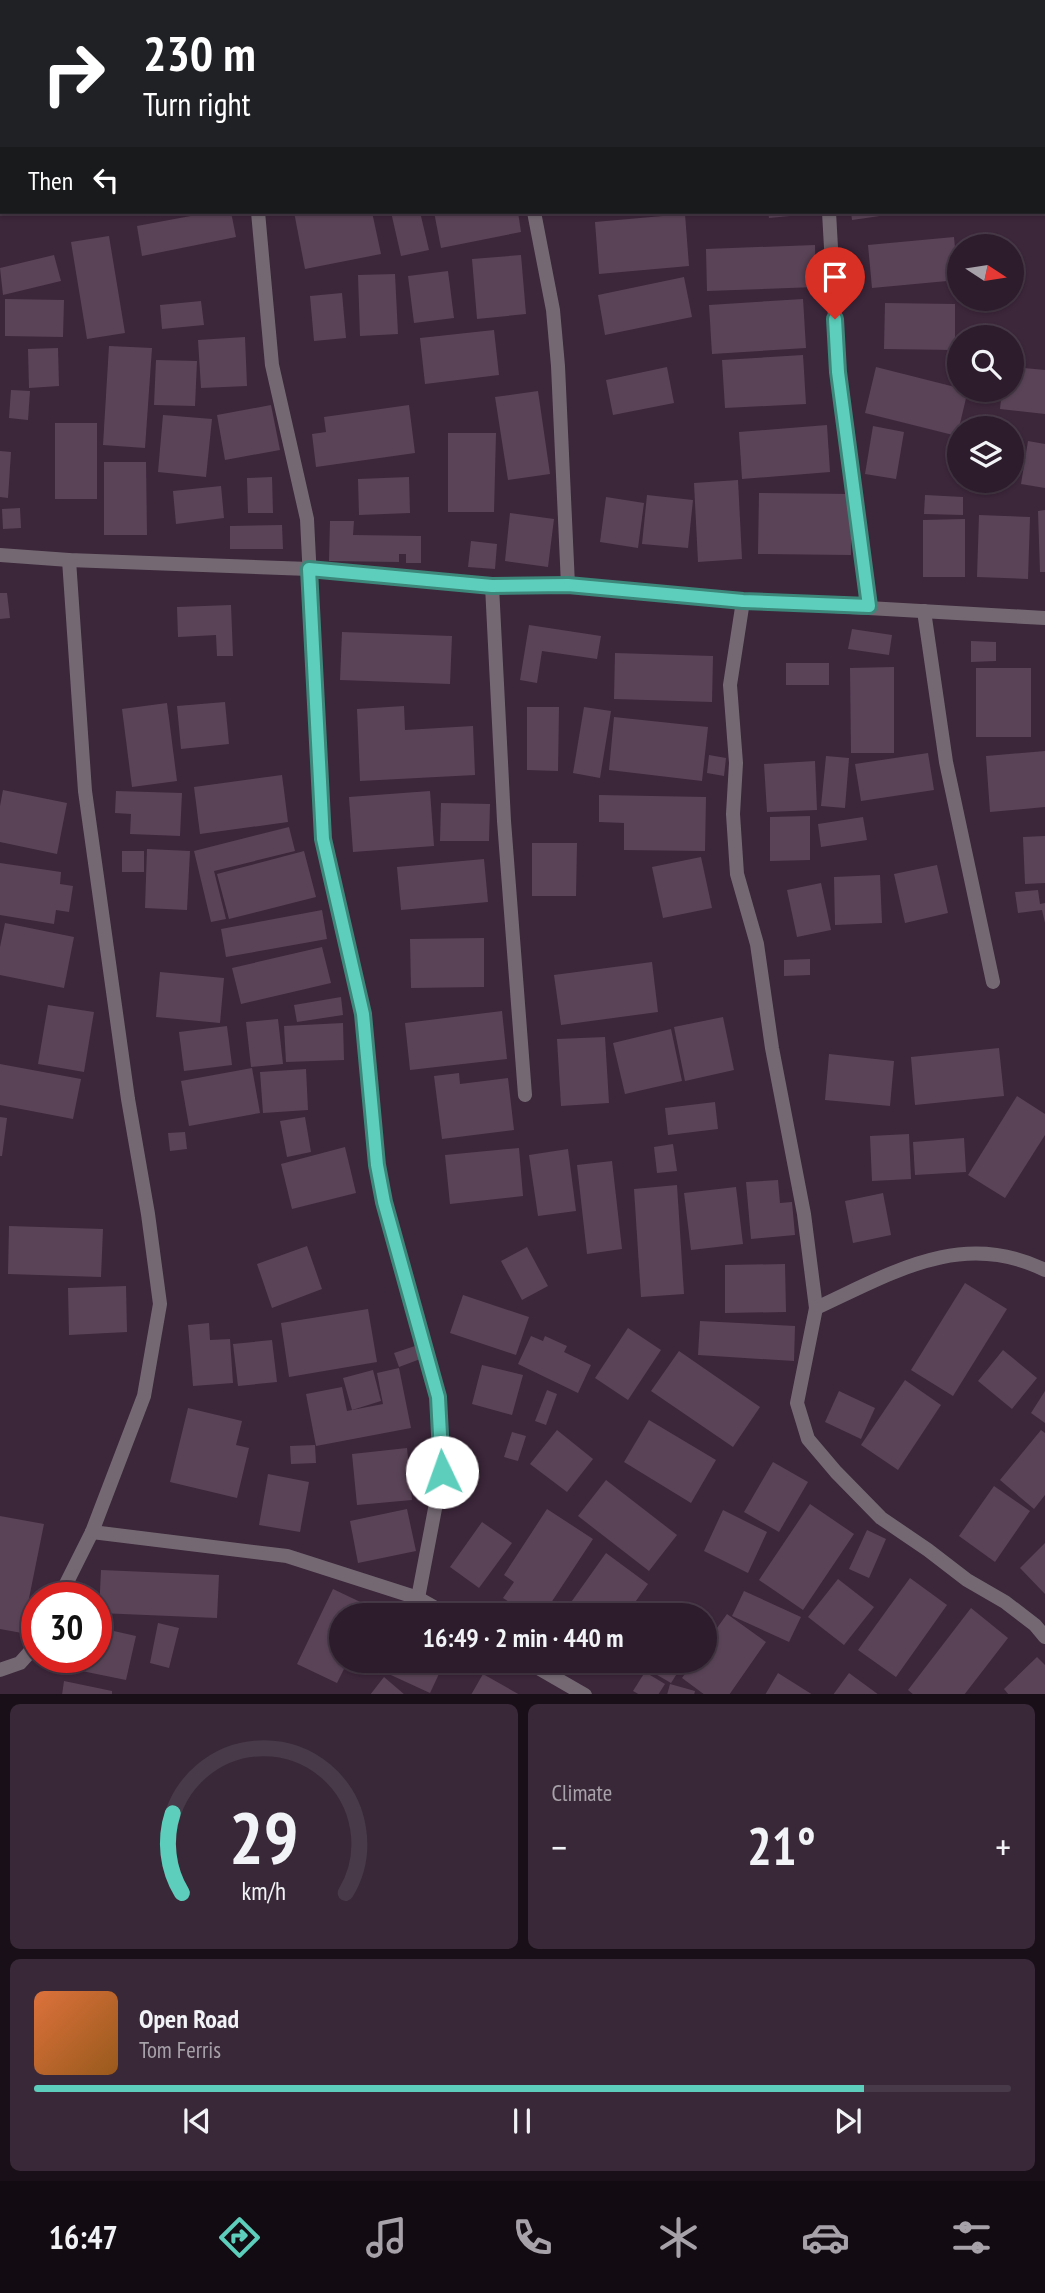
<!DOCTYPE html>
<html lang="en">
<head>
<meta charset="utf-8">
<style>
	:root { --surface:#2d1c2c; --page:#392938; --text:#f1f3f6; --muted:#a7a1a9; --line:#483a48; --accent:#5ccebb }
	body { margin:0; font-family:"PT Sans Narrow",sans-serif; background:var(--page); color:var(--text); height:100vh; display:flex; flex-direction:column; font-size:26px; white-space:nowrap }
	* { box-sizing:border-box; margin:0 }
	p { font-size:23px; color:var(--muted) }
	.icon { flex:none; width:38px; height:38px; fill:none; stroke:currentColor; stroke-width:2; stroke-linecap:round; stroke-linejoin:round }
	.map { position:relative; height:1694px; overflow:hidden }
	.panel { display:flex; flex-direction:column; gap:10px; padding:10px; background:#190f18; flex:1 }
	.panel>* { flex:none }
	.top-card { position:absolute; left:0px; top:0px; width:1046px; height:214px; box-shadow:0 2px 5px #0004,0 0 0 2px var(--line); background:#202124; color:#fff; overflow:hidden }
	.needle { width:46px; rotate:102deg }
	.controls { position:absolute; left:947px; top:234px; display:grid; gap:14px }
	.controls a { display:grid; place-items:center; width:77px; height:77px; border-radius:50%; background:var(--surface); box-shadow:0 2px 5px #0004,0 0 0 2px var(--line); font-size:35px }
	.speed { position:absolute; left:21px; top:1582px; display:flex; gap:14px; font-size:35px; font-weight:700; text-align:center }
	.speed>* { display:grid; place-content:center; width:91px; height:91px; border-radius:50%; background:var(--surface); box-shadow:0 2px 5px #0004,0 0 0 2px var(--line); line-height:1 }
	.speed .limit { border:10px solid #d22; background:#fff; color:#111 }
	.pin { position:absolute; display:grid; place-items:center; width:60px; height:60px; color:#fff; margin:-72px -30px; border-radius:50% 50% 50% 0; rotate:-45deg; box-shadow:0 0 7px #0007 }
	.pin .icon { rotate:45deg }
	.me { position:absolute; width:77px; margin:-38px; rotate:357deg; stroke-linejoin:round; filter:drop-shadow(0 0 5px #0008) }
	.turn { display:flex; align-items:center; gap:24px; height:147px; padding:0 28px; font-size:32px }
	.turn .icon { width:91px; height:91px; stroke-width:2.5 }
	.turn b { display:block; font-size:49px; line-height:60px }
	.then { display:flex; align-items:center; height:66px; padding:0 28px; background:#0003; gap:14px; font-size:26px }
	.big { font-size:52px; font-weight:700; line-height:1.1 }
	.panel .card { flex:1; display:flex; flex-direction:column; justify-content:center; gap:10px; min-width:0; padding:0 24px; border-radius:10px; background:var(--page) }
	.panel .dial { align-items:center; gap:0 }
	.dial svg { height:182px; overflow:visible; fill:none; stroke:var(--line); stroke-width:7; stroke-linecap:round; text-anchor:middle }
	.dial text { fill:var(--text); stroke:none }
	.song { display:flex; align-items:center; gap:21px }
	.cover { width:84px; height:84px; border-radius:10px; background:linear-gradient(135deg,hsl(20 70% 55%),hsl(30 70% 35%)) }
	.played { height:7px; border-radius:4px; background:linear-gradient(90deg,var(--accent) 85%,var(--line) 85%) }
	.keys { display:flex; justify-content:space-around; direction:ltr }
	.heat { display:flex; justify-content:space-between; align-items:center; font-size:38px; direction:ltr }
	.panel .tiles { flex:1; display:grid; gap:10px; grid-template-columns:1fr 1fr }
	.card:last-child { grid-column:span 2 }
	.trip { position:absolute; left:329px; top:1603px; width:388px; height:70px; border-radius:35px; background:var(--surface); box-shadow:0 2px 5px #0004,0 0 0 2px var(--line); font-weight:700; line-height:70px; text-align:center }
	.dock { display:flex; height:112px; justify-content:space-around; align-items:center; background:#120b12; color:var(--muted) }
	.dock .icon { width:49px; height:49px }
	.dock .current { color:var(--accent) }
	.dock b { font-size:32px; color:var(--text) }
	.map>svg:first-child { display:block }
	.building { fill:#5a4357 }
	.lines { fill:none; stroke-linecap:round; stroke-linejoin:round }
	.minor { stroke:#746973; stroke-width:14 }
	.route-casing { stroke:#3c867a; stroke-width:18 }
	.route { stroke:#5ccebb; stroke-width:12 }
</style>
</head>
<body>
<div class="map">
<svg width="1045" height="1695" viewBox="0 0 1045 1695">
	<rect width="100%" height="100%" fill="#3c263a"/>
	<g class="building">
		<polygon points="212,212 231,212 236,237 142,256 137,226"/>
		<polygon points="294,212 372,212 381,254 305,269"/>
		<polygon points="391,212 420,212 429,250 401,256"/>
		<polygon points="434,212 518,212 521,232 441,248"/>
		<polygon points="768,212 811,212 811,214 769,218"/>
		<polygon points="851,212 901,212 901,213 852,220"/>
		<polygon points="685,214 689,266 599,274 595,222"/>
		<polygon points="109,236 125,333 87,339 71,242"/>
		<polygon points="954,237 958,280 872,288 868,245"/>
		<polygon points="815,245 816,287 707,291 706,249"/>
		<polygon points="54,255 61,281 3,295 0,268"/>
		<polygon points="521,255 526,314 477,319 472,259"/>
		<polygon points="448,271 454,318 414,323 408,276"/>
		<polygon points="395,274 398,334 360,336 358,275"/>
		<polygon points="684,277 692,317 605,335 598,295"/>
		<polygon points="342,293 346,338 314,341 310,296"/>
		<polygon points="5,299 64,300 63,337 5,336"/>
		<polygon points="803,299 806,348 712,354 709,305"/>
		<polygon points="201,301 204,325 162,329 160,305"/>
		<polygon points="885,303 955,304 955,350 884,349"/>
		<polygon points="494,330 499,375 425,384 420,338"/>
		<polygon points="245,337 247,386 201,388 198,340"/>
		<polygon points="109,346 152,348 145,448 103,445"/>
		<polygon points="58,348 59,386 29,388 28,349"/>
		<polygon points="803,355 806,404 725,408 722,360"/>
		<polygon points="156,360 197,361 195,406 154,405"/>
		<polygon points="667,367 674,403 613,415 606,380"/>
		<polygon points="876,367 959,388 959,390 968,390 957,436 865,413"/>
		<polygon points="1012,367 1045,370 1045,414 1000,409 1002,390 1012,390"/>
		<polygon points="11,390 30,391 28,420 9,418"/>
		<polygon points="538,391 550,474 508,480 495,397"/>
		<polygon points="271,405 280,450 225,460 217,415"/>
		<polygon points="409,405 415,453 316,467 312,434 326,432 324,417"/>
		<polygon points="163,415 212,419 206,477 158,472"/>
		<rect x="55" y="423" width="42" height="76"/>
		<polygon points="827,425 830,472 742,479 739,432"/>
		<polygon points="873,426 904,432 896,479 865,474"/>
		<polygon points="448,433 496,433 494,512 448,512"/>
		<polygon points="1028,441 1045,444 1045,488 1021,484"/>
		<polygon points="0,451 11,452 8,498 0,497"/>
		<polygon points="104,462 146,462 147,535 104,535"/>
		<polygon points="272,477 273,513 248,513 247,478"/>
		<polygon points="409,477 410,513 359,515 358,479"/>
		<polygon points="738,480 742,559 698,562 694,483"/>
		<polygon points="221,486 224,518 176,524 173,491"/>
		<polygon points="759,493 852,494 851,555 758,554"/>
		<polygon points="647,495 693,500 688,548 642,544"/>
		<polygon points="925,495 963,497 963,515 924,514"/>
		<polygon points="606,497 644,503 638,548 600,542"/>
		<polygon points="20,508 21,528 3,529 2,509"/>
		<polygon points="1045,510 1045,572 1040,572 1038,511"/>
		<polygon points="510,513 554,519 548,567 505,561"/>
		<polygon points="979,515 1030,517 1028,579 977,577"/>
		<polygon points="965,519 965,577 923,577 923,520"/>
		<polygon points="330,521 354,521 353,535 421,536 421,563 406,563 406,554 399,554 399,562 329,561"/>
		<polygon points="282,525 283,549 230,549 230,526"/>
		<polygon points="471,541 497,544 495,569 468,567"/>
		<polygon points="0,593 7,593 10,618 0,619"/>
		<polygon points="231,605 233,656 217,656 216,635 178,637 177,607"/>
		<polygon points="529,625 601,636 597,659 542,651 537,683 520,680"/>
		<polygon points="852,629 892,635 889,655 848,649"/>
		<polygon points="342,632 452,636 450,684 340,680"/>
		<polygon points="971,641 996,642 996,661 971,662"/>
		<polygon points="615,653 713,656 712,702 614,699"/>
		<rect x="786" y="663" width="43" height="22"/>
		<polygon points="894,667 894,753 851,753 850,668"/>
		<rect x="976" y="668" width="55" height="69"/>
		<polygon points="225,702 229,744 181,749 177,706"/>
		<polygon points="167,703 177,781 132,787 122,709"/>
		<polygon points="404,706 405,730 473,726 475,775 360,781 357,709"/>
		<polygon points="527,707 559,707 558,771 527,770"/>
		<polygon points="584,707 611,711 600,778 573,773"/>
		<polygon points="614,717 708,727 702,781 609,770"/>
		<polygon points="1045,751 1045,807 990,812 986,756"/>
		<polygon points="928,753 934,790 861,801 855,764"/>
		<polygon points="709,755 726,758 724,776 707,773"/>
		<polygon points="826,756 849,758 845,808 821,806"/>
		<polygon points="815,761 817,810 767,812 764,764"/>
		<polygon points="282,775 288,822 200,834 194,787"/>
		<polygon points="3,790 67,803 57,854 0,842 0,806"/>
		<polygon points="116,791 182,793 180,836 130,834 131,814 115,813"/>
		<polygon points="430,791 434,846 353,852 349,797"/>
		<polygon points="599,795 706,797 705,851 624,850 624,823 599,822"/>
		<polygon points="441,803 490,804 489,841 440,841"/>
		<polygon points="810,816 810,860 770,861 770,817"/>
		<polygon points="863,817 867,840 821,847 818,824"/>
		<polygon points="289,827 295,851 214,871 226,919 211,922 194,851"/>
		<polygon points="1045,836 1045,883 1025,884 1023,837"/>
		<polygon points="532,843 577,843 576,896 532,896"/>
		<polygon points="147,849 190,851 187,910 145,908"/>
		<rect x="122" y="851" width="22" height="21"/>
		<polygon points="304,851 316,897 229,919 217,874"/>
		<polygon points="701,857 712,908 663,918 652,867"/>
		<polygon points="484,859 488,902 401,910 397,867"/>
		<polygon points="0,863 61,872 60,884 73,886 69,912 56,910 54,924 0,915"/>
		<polygon points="937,865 948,913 905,923 894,874"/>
		<polygon points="880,875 882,923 835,925 834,877"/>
		<polygon points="821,883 831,930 797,937 787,890"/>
		<polygon points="1038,890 1040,904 1045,903 1045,923 1042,910 1018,913 1015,892"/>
		<polygon points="322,910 327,939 226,957 221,929"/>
		<polygon points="5,923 74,937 64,988 0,975 0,947"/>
		<polygon points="484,938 484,987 411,988 410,939"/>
		<polygon points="322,947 331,983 241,1004 232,968"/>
		<polygon points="810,959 810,975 784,976 784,960"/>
		<polygon points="652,962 658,1012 561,1025 554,975"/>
		<polygon points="160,972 224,978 220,1023 156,1017"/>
		<polygon points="341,997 343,1015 297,1022 294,1005"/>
		<polygon points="48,1005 94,1012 84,1072 38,1064"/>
		<polygon points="502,1011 507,1059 410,1070 405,1023"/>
		<polygon points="723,1017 734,1070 685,1081 674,1027"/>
		<polygon points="278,1019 283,1064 251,1067 246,1022"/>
		<polygon points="343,1023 344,1060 286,1062 284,1026"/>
		<polygon points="227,1026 232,1065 184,1071 179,1032"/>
		<polygon points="671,1029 682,1081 625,1094 613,1043"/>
		<polygon points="605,1037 609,1103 561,1106 557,1039"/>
		<polygon points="999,1048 1004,1096 915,1105 911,1057"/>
		<polygon points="829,1054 894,1061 890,1106 825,1100"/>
		<polygon points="0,1064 81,1079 73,1119 0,1105"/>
		<polygon points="252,1068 260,1113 189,1126 181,1081"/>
		<polygon points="306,1069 308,1110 263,1113 260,1072"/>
		<polygon points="459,1073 460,1084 508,1078 514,1130 442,1139 434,1076"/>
		<polygon points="1017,1096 1045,1114 1045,1135 1005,1198 968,1175"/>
		<polygon points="715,1102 718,1129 668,1135 665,1108"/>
		<polygon points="0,1117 7,1118 2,1156 0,1156"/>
		<polygon points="305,1117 311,1152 287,1157 280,1121"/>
		<polygon points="185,1132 187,1149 170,1151 168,1133"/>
		<polygon points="909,1134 911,1179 872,1181 870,1136"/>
		<polygon points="964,1138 966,1172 915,1175 913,1142"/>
		<polygon points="673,1144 677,1171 657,1173 654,1147"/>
		<polygon points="345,1147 356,1193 292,1209 281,1164"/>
		<polygon points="519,1148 523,1196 450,1204 445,1155"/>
		<polygon points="568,1149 576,1211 538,1216 529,1155"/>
		<polygon points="612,1161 622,1249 587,1254 577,1165"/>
		<polygon points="778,1180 780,1203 792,1202 795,1235 751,1239 746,1182"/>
		<polygon points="677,1185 684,1294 641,1297 634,1189"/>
		<polygon points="736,1187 743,1244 691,1250 684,1193"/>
		<polygon points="883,1193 891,1235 853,1243 845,1201"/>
		<polygon points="9,1226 103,1229 101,1277 8,1274"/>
		<polygon points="307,1246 322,1289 272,1308 257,1264"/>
		<polygon points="527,1247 548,1286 522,1300 501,1261"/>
		<polygon points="785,1264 786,1312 725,1313 725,1265"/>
		<polygon points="965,1283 1007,1309 953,1396 911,1370"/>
		<polygon points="126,1286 127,1332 69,1335 68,1288"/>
		<polygon points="463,1295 529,1317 516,1355 450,1333"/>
		<polygon points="368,1309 377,1362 289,1377 281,1323"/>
		<polygon points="700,1321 795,1326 794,1361 698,1355"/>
		<polygon points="209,1323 210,1340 230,1339 233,1383 193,1386 188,1325"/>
		<polygon points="628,1328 661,1350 628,1400 595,1378"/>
		<polygon points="531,1336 543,1341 545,1336 567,1346 564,1352 591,1365 578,1393 518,1364"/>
		<polygon points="272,1340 277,1382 238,1386 233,1344"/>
		<polygon points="418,1345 423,1358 399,1367 394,1353"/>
		<polygon points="1003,1350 1037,1378 1012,1409 978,1381"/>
		<polygon points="679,1351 760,1407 733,1447 651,1391"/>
		<polygon points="482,1365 523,1375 512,1415 472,1404"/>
		<polygon points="399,1368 411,1428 316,1446 306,1394 342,1387 347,1411 383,1404 377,1373"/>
		<polygon points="373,1370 381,1401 352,1410 343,1378"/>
		<polygon points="905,1380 941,1405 898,1470 861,1445"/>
		<polygon points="547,1390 557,1394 546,1425 535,1421"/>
		<polygon points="839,1391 875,1408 861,1439 825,1422"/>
		<polygon points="1045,1391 1045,1423 1031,1413"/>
		<polygon points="188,1408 242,1421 236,1445 249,1448 237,1498 170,1482"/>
		<polygon points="649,1420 716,1460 691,1503 624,1462"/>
		<polygon points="557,1430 593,1459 567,1492 530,1464"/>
		<polygon points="1041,1430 1045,1433 1045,1495 1034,1509 1000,1480"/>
		<polygon points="512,1432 526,1436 518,1461 504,1457"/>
		<polygon points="315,1445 316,1463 291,1464 290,1446"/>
		<polygon points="407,1448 412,1500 357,1505 352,1454"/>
		<polygon points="773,1462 808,1482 779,1532 744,1512"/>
		<polygon points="268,1474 309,1482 300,1532 259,1525"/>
		<polygon points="606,1480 677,1535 649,1571 578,1516"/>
		<polygon points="994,1486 1030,1511 995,1562 959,1536"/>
		<polygon points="810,1504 854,1534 803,1610 759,1580"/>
		<polygon points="407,1509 416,1551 358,1563 350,1521"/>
		<polygon points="547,1509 593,1539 543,1615 530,1615 503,1598 514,1582 504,1575"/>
		<polygon points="723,1510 767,1532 748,1573 704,1551"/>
		<polygon points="0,1516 44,1524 22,1633 0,1629"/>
		<polygon points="482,1522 512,1543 479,1588 450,1567"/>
		<polygon points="867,1530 886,1539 869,1578 849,1569"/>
		<polygon points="1045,1543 1045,1594 1020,1568"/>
		<polygon points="606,1553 648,1584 626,1615 562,1615"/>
		<polygon points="101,1570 219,1575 217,1618 99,1613"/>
		<polygon points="910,1578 947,1605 896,1677 858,1650"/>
		<polygon points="838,1579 874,1607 844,1645 808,1617"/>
		<polygon points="333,1589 373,1608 369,1615 341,1615 341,1661 348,1661 337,1683 297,1664"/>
		<polygon points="744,1591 801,1617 789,1642 732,1616"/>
		<polygon points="971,1608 1008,1638 964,1695 914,1695 908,1690"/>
		<polygon points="727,1614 766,1642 729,1695 705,1695 682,1678 694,1661 705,1661 705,1645"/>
		<polygon points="158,1623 179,1628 169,1668 150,1663"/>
		<polygon points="96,1627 136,1636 126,1680 72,1669 75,1657 96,1657"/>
		<polygon points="1037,1657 1045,1665 1045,1695 1009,1695 1004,1689"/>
		<polygon points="384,1661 445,1661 430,1693 380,1670"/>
		<polygon points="448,1661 466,1661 459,1675 444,1668"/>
		<polygon points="633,1661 685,1661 671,1683"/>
		<polygon points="645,1672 665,1684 658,1695 640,1695 633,1691"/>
		<polygon points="778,1673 813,1695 765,1695"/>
		<polygon points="849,1673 879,1695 833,1695"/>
		<polygon points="483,1674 520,1695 471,1695"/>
		<polygon points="384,1677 405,1695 370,1695"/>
		<polygon points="64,1681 112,1691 112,1695 62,1695"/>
		<polygon points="670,1684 695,1691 694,1695 667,1695"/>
	</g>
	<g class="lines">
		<g class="minor">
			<polyline points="223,0 223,2"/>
			<polyline points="503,0 503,2"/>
			<polyline points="790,0 791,2"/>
			<polyline points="258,212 272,365 307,519 323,840 363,1014 377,1165 384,1202 438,1397 442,1472 418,1598"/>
			<polyline points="534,212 553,310 558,366 568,585"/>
			<polyline points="829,212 838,372 868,606"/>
			<polyline points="0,555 69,560 309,569 492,586 568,585 743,601 1045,618"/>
			<polyline points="492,586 504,821 525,1095"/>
			<polyline points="743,601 730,685 736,763 733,814 737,874 757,944 772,1048 804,1214 816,1308 797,1403 808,1439 836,1472 881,1518 928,1550 967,1580 1005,1602 1035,1625 1045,1637"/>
			<polyline points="924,611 946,762 993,982"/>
			<path d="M816,1308C892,1273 962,1229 1045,1270"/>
			<polyline points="92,1532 287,1556 418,1598 448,1615"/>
			<polyline points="59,1598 92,1532 144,1396 160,1304 148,1214 128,1099 85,791 69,560"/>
			<polyline points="526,1661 585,1695"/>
			<polyline points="0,1670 20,1663 37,1644"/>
		</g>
	</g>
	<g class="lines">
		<defs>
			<polyline id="route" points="442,1472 438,1397 384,1202 377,1165 363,1014 323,839 309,569 492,586 568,585 743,601 869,606 838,372 835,319"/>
		</defs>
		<use href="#route" class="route-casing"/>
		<use href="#route" class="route"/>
	</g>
</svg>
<div class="controls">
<a><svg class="needle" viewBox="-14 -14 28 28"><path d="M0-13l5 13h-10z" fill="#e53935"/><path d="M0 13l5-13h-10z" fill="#a7a1a9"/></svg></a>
<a><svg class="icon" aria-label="search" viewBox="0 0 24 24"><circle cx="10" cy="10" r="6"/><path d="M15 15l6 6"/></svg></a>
<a><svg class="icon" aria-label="layers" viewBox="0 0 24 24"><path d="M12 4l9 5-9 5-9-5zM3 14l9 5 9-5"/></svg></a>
</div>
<div class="speed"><div class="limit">30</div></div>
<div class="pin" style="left:835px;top:319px;background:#d93025"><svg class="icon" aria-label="arrive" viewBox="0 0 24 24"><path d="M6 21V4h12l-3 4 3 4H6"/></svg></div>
<svg class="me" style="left:442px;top:1472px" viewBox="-20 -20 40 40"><circle r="19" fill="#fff"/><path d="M0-13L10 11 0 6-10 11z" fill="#5ccebb"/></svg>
<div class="trip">16:49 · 2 min · 440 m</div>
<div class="top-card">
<div class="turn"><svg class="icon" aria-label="right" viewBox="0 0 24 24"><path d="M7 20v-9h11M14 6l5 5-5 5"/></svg><div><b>230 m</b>Turn right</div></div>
<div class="then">Then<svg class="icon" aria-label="left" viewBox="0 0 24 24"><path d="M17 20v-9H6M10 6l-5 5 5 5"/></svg></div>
</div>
</div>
<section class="panel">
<div class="tiles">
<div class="card dial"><svg viewBox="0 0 100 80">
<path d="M14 69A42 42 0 1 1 86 69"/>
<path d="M14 69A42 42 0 0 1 10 34" stroke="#5ccebb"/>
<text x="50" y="56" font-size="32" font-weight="700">29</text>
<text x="50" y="72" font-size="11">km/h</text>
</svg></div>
<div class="card"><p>Climate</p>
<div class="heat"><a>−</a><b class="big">21°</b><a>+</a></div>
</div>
<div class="card">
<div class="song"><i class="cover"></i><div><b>Open Road</b><p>Tom Ferris</p></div></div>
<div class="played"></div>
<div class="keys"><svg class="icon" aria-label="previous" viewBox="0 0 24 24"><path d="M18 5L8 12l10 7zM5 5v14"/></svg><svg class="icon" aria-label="pause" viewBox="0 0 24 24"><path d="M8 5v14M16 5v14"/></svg><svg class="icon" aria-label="next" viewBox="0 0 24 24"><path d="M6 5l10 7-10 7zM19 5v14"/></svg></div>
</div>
</div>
</section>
<nav class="dock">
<b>16:47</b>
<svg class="icon current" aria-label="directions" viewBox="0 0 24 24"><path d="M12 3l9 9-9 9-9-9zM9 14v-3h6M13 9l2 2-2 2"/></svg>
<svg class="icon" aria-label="music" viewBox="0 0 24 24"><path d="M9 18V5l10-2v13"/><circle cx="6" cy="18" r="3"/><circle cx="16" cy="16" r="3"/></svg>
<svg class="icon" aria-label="phone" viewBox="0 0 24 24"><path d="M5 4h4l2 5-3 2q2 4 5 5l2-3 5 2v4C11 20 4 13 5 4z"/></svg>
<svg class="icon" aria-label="climate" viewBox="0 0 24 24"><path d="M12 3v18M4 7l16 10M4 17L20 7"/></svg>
<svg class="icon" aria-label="car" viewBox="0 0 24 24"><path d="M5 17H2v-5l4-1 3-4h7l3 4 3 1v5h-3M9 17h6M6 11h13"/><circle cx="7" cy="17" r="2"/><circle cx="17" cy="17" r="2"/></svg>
<svg class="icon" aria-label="filters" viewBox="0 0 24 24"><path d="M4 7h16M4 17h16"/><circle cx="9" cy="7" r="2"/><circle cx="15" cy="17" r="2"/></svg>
</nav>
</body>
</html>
